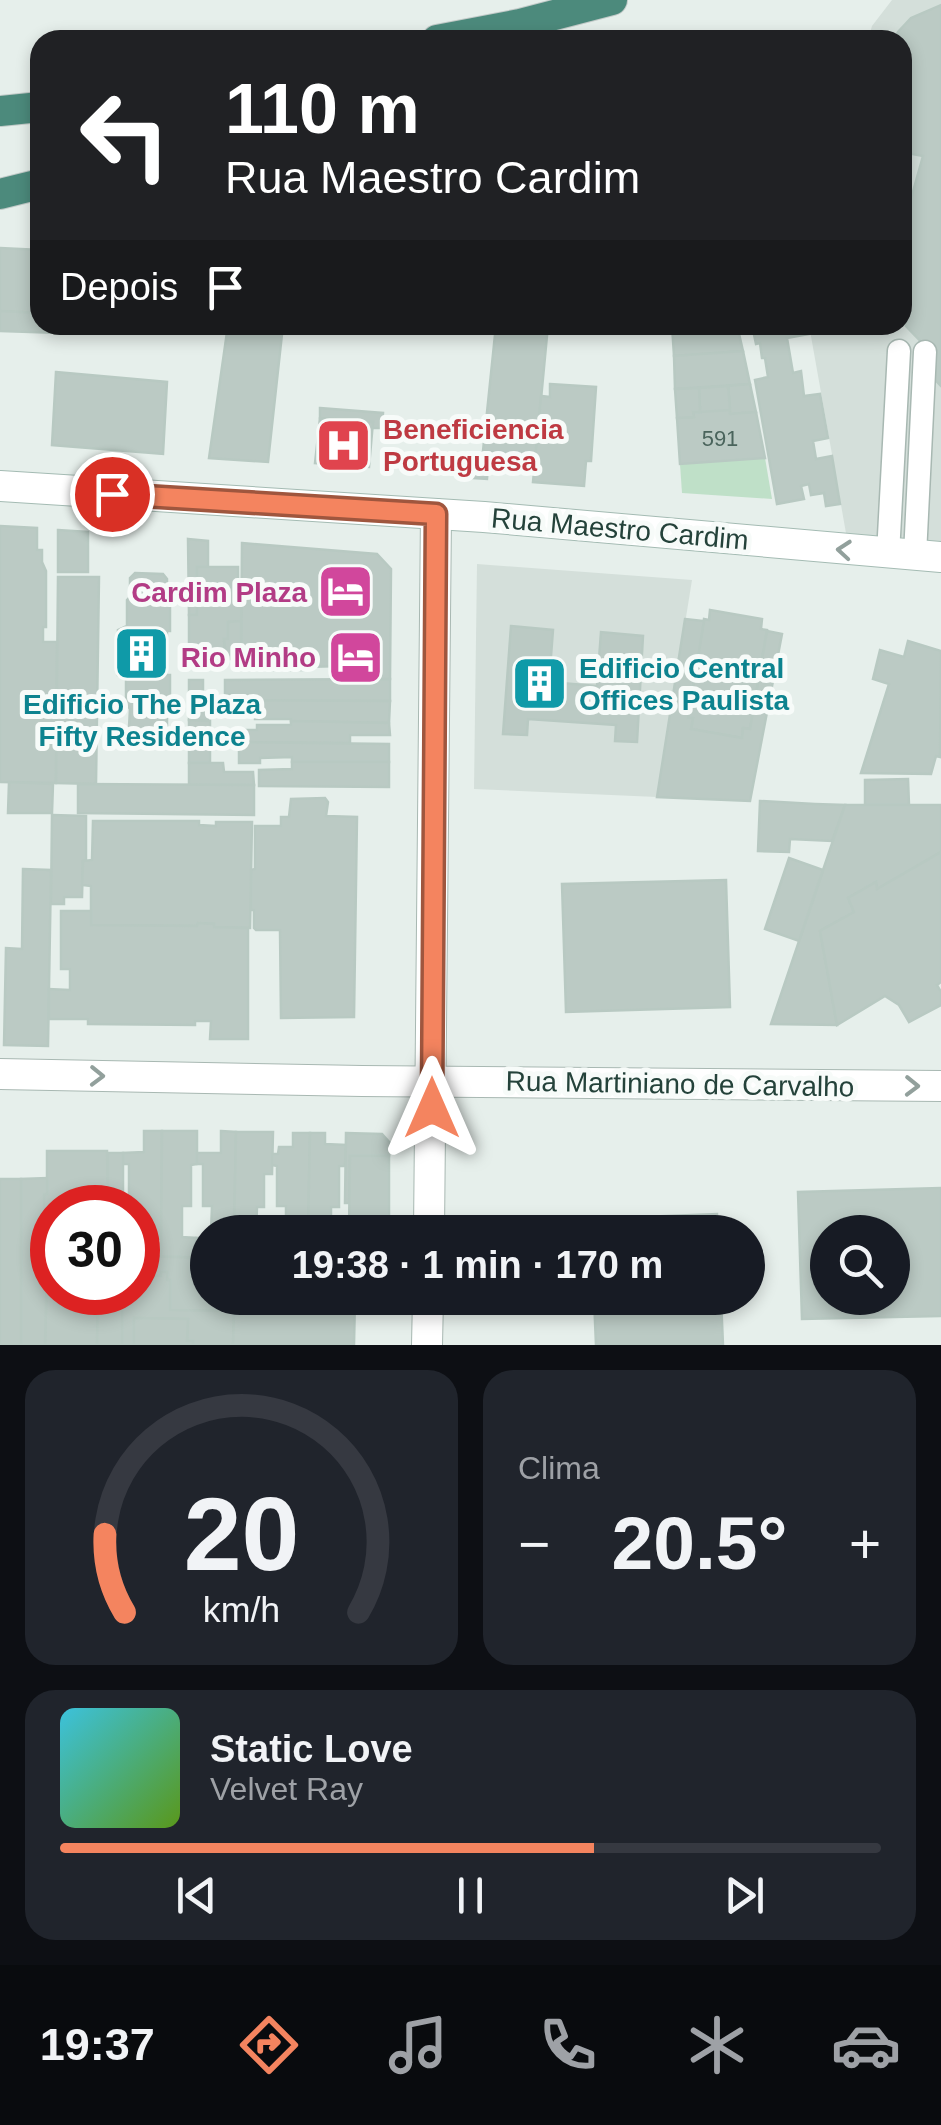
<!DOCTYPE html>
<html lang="pt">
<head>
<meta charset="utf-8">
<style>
	:root { --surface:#171b24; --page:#20242c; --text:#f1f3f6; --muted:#9ea1a6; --line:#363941; --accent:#f4845f }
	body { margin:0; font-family:Arial,sans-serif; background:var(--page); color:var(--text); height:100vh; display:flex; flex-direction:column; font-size:38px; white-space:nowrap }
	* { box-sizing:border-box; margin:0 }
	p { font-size:32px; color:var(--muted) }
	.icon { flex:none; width:55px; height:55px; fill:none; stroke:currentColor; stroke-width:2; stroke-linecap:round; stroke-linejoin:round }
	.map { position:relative; height:1345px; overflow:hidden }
	.side { display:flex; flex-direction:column; gap:25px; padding:25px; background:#0d0f14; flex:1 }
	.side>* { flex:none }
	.guide { position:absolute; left:30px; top:30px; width:882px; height:305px; border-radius:30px; box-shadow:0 5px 15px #0003; background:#202124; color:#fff; overflow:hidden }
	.buttons { position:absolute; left:810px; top:1215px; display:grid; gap:20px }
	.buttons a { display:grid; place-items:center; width:100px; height:100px; border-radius:50%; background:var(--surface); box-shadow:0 5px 15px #0003; font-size:50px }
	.speed { position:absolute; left:30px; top:1185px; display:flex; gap:20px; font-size:50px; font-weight:700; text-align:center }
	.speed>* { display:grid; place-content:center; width:130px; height:130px; border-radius:50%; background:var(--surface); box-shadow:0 5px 15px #0003; line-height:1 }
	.speed .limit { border:15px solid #d22; background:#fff; color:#111 }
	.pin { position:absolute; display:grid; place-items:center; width:85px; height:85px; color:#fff; margin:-42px; border:5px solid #fff; border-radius:50%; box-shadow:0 2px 10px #0007 }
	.me { position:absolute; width:110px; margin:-55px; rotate:0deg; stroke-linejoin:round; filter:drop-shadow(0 0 8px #0008) }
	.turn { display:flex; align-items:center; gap:35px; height:210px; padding:0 30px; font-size:45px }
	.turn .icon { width:130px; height:130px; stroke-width:2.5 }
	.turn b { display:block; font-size:70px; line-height:85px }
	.then { display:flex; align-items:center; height:95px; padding:0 30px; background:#0003; gap:20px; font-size:38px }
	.big { font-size:75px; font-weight:700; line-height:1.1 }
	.side .widget { flex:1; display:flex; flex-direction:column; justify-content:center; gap:15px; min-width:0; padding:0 35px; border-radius:30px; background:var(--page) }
	.side .dial { align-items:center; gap:0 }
	.dial svg { height:260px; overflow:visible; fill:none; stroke:var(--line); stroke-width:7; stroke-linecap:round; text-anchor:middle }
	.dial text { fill:var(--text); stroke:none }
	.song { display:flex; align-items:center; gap:30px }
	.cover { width:120px; height:120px; border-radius:15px; background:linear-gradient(135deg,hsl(190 70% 55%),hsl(90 70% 35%)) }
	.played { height:10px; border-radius:5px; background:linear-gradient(90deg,var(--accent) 65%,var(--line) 65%) }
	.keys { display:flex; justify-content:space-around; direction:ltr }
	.heat { display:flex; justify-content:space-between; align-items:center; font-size:55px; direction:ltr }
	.side .tiles { flex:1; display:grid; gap:25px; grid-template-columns:1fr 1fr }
	.widget:last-child { grid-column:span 2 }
	.trip { position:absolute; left:190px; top:1215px; width:575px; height:100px; border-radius:50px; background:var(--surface); box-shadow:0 5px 15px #0003; font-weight:700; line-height:100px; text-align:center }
	.tabs { display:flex; height:160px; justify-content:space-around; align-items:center; background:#090b0e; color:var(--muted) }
	.tabs .icon { width:70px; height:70px }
	.tabs .current { color:var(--accent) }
	.tabs b { font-size:45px; color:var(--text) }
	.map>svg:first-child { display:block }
	.built { fill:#d4dfda }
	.green { fill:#bfe0c8 }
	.building { fill:#bbcac4; stroke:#b8c9c2; stroke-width:2.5; fill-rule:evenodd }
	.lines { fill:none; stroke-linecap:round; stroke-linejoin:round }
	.service-casing { stroke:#a8b8b2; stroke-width:25 }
	.minor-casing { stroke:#a8b8b2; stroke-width:32 }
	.secondary-casing { stroke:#a4bbb3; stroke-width:32 }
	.trunk-casing { stroke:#c2cac8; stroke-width:32 }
	.service { stroke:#fff; stroke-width:22 }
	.minor { stroke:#fff; stroke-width:30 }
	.secondary { stroke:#fff; stroke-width:30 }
	.trunk { stroke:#4c8a7c; stroke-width:30 }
	.oneway { stroke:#92a09c }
	.route-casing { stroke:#9f563e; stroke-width:25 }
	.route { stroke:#f4845f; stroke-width:18 }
	.labels { text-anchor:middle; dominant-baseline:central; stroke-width:10; stroke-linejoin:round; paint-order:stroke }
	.number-label { font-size:22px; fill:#4a645c }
	.health-label { font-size:28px; font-weight:bold; fill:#be3a42; stroke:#f7fbf9; text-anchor:start }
	.street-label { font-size:28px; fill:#24423a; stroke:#f7fbf9 }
	.hotel-label { font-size:28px; font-weight:bold; fill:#b23c85; stroke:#f7fbf9; text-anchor:end }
	.culture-label { font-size:28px; font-weight:bold; fill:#0d838f; stroke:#f7fbf9; text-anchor:start }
</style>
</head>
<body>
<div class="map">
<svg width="941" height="1345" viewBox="0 0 941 1345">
	<rect width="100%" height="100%" fill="#e6efeb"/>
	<g class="built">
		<polygon points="892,0 941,0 941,542 846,533 809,325 902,325 902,40 868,40 872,26"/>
		<polygon points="477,564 692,580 657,797 474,789"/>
	</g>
	<polygon class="green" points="765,458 772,499 682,493 680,464"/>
	<g class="building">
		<polygon points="941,5 941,386 916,360 928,349 906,326 902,312 902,231 923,156 902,152 902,40 894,40 898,32 911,18"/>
		<polygon points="0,248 40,250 40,313 0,311"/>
		<polygon points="0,311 40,313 40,325 60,325 59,333 0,331"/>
		<polygon points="228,325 283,325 268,462 209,458"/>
		<polygon points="496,325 548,325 535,463 510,461 510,459 504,459 505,453 483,451"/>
		<polygon points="672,325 737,325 743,351 674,356"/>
		<polygon points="752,325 808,325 809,334 787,338 793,373 801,371 804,396 820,394 828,438 813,441 816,459 832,456 840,504 826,506 824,493 811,495 809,484 801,486 804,499 777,504 755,380 768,377 765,358 762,358 760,343 756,344"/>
		<polygon points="743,351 750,384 675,389 674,356"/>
		<polygon points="56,372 167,382 163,454 52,445"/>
		<polygon points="550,384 596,387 591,461 586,461 584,486 533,482 541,396 550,397"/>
		<polygon points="750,384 756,412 730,414 728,386"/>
		<polygon points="728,386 730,414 756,412 765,458 680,464 677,418 694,417 693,412 700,412 699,388"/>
		<polygon points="728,386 730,410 700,412 699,388"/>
		<polygon points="699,388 700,412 693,412 694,417 677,418 675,389"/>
		<polygon points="320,408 383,413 382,428 372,428 373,422 320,418"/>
		<polygon points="320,418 373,422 369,467 315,463"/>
		<polygon points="473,466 488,467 487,479 473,478"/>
		<polygon points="0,526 37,528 37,550 42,550 42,562 46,571 46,627 43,627 43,642 57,642 56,783 0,782"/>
		<polygon points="58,530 88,532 88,572 58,572"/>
		<polygon points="188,539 208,541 208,567 197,567 197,615 189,615"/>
		<polygon points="242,543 377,554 391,569 390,679 333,680 332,673 343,673 343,666 304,667 304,670 241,670"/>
		<polygon points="197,567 238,567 238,594 242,594 241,621 228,622 228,639 224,639 225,649 196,649 196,646 189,646 189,615 197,615"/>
		<polygon points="135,573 163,574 167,579 167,597 170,600 170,631 167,631 166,675 170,675 170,705 167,708 167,727 163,732 134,732 129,727 130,709 126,703 126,675 118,675 118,630 127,626 127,600 130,597 130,578"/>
		<polygon points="58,577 99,577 96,784 56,783"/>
		<polygon points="710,610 762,619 761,629 767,630 750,729 743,728 742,738 691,729 693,718 688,718 704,619 709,620"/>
		<polygon points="685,619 704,621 688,718 693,718 691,729 742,738 743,728 750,729 767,631 782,634 750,801 657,797"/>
		<polygon points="241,621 241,659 219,659 219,663 189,664 189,646 196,646 196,649 225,649 224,639 228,639 228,622"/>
		<polygon points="511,626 553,630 549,682 597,686 601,632 643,636 637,742 615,741 616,725 528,719 527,735 503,734"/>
		<polygon points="908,641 941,651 940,757 936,756 931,774 861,773 889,684 873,679 880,650 904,657"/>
		<polygon points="390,679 390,701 234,700 233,694 225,694 225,680"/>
		<rect x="189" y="680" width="14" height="19"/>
		<polygon points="189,699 207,700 208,720 189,720"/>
		<polygon points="223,700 390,701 389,723 291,721 291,719 255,719 255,716 223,717"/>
		<polygon points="189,720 210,721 210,742 189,741"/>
		<polygon points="291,721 389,723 390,735 350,735 350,743 239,742 239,730 257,730 257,725 291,725"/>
		<polygon points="189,741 210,742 210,763 189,763"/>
		<polygon points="239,742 389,744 389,762 292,762 292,757 260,758 260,763 239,763"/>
		<polygon points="292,762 389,762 389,787 259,786 259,770 292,769"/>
		<polygon points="189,763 223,763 224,772 253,772 254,785 189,785"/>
		<polygon points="908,779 909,805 865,805 865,780"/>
		<polygon points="9,782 53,784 52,813 8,813"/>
		<polygon points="78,784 254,785 254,815 78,813"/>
		<polygon points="325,798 328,802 326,816 357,817 354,1017 281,1018 280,930 256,930 254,928 254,910 251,910 251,870 255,869 255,826 281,826 281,817 289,817 291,799"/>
		<polygon points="760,801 815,804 845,805 832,841 790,839 789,852 758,851"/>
		<polygon points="845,805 941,805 941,852 877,889 876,882 848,898 854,912 820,931 837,1025 771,1024"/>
		<polygon points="52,815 86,816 86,860 83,861 82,897 64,897 64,904 51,904"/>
		<polygon points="93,821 199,821 199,825 216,826 216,822 252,822 250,928 214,927 214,924 198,923 197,926 91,925 91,886 82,885 83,861 92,860"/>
		<polygon points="941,852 941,982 937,985 941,992 941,1005 909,1022 899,1005 885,996 837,1025 820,931 854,912 848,898 876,882 877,889"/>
		<polygon points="789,858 823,870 799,941 765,929"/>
		<polygon points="23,869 51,870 48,1046 4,1045 6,948 22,949"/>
		<polygon points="726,880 730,1007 566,1012 562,884"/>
		<polygon points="61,911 91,911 91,925 197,926 198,923 214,924 214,927 248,928 248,1039 210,1039 211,1021 195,1021 195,1025 88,1024 88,1019 49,1019 49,989 70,990 70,969 61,969"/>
		<polygon points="144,1131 162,1131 161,1239 139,1239 139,1205 129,1204 129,1164 123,1164 123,1153 144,1152"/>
		<polygon points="162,1131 197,1131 197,1164 191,1165 191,1206 182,1206 182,1237 196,1238 196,1257 161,1257"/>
		<polygon points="221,1131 236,1132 234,1232 211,1232 212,1206 203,1206 203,1164 197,1164 197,1153 221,1153"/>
		<polygon points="236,1132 273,1132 272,1174 264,1174 264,1207 257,1207 256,1232 234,1232"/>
		<polygon points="293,1133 310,1133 308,1232 286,1232 286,1206 277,1206 277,1166 272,1165 272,1154 278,1154 279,1147 293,1147"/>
		<polygon points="310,1133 325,1133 325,1144 346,1145 345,1166 339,1166 339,1207 331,1207 331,1232 308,1232"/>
		<polygon points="346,1133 382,1134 390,1143 389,1156 350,1156 349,1203 345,1203"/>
		<polygon points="47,1151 107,1151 108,1195 99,1195 99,1208 52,1208 52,1292 106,1292 98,1295 97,1345 45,1345 48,1226 44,1226 44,1194 47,1194"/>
		<polygon points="108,1153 123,1153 123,1208 99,1208 99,1195 108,1195"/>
		<polygon points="350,1156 389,1156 389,1232 349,1232"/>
		<polygon points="47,1178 47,1194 44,1194 44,1226 48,1226 45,1345 21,1345 21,1179"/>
		<rect x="0" y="1179" width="21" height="166"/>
		<path d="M941,1188V1316L802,1319L798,1192ZM828,1232H892V1298H828Z"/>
		<polygon points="717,1214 718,1232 591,1232 590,1219"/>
		<polygon points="196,1238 208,1238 208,1258 196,1257"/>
		<polygon points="138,1256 208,1258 208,1298 224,1298 224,1311 170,1310 170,1280 167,1280 167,1272 161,1272 161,1276 138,1276"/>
		<polygon points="161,1272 167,1272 167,1280 170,1280 170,1310 224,1311 224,1307 239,1307 239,1313 234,1313 233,1345 193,1345 193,1341 187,1341 188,1319 134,1318 134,1345 122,1345 122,1292 138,1292 138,1276 161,1276"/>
		<polygon points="106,1292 122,1292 122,1345 97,1345 98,1295"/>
		<polygon points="256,1298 355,1298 354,1345 233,1345 234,1313 239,1313 239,1307 256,1307"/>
		<polygon points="594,1298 721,1298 723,1345 596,1345"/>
		<polygon points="134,1318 188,1319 187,1341 193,1341 193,1345 134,1345"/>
	</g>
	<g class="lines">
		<defs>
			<g id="service">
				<polyline points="888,554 899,351"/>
				<polyline points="915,555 925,352"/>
			</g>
			<g id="minor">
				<polyline points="0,1074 362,1081 941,1086"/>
				<polyline points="429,1232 436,514"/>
				<polyline points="427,1345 428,1298"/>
			</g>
			<polyline id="secondary" points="0,486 484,517 941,557"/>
			<g id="trunk">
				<polyline points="437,40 520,24 612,0"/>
				<polyline points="0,111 40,107"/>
				<polyline points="0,194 40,184"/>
			</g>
		</defs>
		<use href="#service" class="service-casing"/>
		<use href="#minor" class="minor-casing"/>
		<use href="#secondary" class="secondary-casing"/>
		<use href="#trunk" class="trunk-casing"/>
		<use href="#service" class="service"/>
		<use href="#minor" class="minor"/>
		<use href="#secondary" class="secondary"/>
		<use href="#trunk" class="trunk"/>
	</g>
	<defs><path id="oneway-chevron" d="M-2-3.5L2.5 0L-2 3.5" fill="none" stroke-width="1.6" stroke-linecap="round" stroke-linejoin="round" transform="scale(2.5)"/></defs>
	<g class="oneway">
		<use href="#oneway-chevron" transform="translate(844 550) rotate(-175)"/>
		<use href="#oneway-chevron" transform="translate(97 1076) rotate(1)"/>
		<use href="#oneway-chevron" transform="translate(912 1086) rotate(1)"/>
	</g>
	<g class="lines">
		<defs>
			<polyline id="route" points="112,494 436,514 432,1108"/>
		</defs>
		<use href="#route" class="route-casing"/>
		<use href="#route" class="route"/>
	</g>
	<defs>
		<symbol id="hospital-square" viewBox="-11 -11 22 22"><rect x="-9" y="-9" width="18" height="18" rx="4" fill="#e0444e" stroke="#f7fbf9"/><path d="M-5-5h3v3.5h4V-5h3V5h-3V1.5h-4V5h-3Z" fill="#fff"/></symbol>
		<symbol id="hotel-square" viewBox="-11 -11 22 22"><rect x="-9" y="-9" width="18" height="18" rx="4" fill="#d1479c" stroke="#f7fbf9"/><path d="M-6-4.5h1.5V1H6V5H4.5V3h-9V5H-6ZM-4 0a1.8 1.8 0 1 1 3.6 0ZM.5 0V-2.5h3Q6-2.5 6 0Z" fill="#fff"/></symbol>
		<symbol id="building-square" viewBox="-11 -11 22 22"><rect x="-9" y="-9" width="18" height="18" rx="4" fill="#0f9aa8" stroke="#f7fbf9"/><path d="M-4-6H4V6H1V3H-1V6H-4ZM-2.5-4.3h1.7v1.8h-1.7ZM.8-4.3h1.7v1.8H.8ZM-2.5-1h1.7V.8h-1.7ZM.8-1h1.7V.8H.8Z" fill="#fff"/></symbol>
	</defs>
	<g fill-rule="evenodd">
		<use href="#hospital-square" x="312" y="414" width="63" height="63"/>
		<use href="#hotel-square" x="314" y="560" width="63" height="63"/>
		<use href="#building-square" x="110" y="622" width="63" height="63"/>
		<use href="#hotel-square" x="324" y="626" width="63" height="63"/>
		<use href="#building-square" x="508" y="652" width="63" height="63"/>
	</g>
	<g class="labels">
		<g class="number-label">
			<text x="720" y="438">591</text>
		</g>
		<g class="health-label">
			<text x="383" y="429">Beneficiencia<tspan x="383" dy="32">Portuguesa</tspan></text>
		</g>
		<g class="street-label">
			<text transform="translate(620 529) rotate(5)">Rua Maestro Cardim</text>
			<text transform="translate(680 1084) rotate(1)">Rua Martiniano de Carvalho</text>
		</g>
		<g class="hotel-label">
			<text x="307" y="592">Cardim Plaza</text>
			<text x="316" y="657">Rio Minho</text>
		</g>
		<g class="culture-label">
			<text x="579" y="668">Edificio Central<tspan x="579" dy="32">Offices Paulista</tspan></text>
			<text x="142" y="704" text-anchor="middle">Edificio The Plaza<tspan x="142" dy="32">Fifty Residence</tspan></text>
		</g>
	</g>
</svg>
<div class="buttons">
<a><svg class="icon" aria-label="search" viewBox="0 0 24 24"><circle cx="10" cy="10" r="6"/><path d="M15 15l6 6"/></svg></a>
</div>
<div class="speed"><div class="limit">30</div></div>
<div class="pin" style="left:112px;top:494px;background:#d93025"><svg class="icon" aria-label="arrive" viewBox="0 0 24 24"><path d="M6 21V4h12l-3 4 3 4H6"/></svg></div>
<svg class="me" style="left:432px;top:1108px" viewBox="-20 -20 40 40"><path d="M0-17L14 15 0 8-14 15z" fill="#f4845f" stroke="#fff" stroke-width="4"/></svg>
<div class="trip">19:38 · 1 min · 170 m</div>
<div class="guide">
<div class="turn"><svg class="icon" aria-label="left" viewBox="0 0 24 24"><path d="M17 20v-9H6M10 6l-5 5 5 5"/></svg><div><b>110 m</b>Rua Maestro Cardim</div></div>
<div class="then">Depois<svg class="icon" aria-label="arrive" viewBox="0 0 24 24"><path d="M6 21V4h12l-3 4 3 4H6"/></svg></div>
</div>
</div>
<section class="side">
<div class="tiles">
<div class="widget dial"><svg viewBox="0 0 100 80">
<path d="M14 69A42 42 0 1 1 86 69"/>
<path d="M14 69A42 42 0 0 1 8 45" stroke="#f4845f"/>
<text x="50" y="56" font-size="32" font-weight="700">20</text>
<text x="50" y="72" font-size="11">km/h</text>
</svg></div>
<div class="widget"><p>Clima</p>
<div class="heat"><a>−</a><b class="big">20.5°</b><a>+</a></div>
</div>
<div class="widget">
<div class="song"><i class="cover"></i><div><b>Static Love</b><p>Velvet Ray</p></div></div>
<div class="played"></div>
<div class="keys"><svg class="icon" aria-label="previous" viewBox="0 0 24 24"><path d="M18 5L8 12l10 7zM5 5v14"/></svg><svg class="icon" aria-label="pause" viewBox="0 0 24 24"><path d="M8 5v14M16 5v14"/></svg><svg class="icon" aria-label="next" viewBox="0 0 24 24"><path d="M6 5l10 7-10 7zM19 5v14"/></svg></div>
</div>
</div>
</section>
<nav class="tabs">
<b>19:37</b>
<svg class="icon current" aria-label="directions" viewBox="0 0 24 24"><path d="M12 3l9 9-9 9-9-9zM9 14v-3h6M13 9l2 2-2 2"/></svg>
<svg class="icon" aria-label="music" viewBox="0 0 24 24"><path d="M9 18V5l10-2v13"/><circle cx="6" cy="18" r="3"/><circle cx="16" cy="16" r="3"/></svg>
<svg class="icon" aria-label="phone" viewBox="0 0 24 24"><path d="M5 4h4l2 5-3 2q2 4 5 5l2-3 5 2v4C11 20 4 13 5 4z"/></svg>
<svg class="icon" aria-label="climate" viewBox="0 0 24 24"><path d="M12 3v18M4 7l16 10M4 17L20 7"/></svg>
<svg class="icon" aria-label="car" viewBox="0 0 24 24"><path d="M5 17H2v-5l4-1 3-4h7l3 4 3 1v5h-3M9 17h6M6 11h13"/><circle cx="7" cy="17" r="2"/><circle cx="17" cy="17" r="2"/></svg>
</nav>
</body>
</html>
